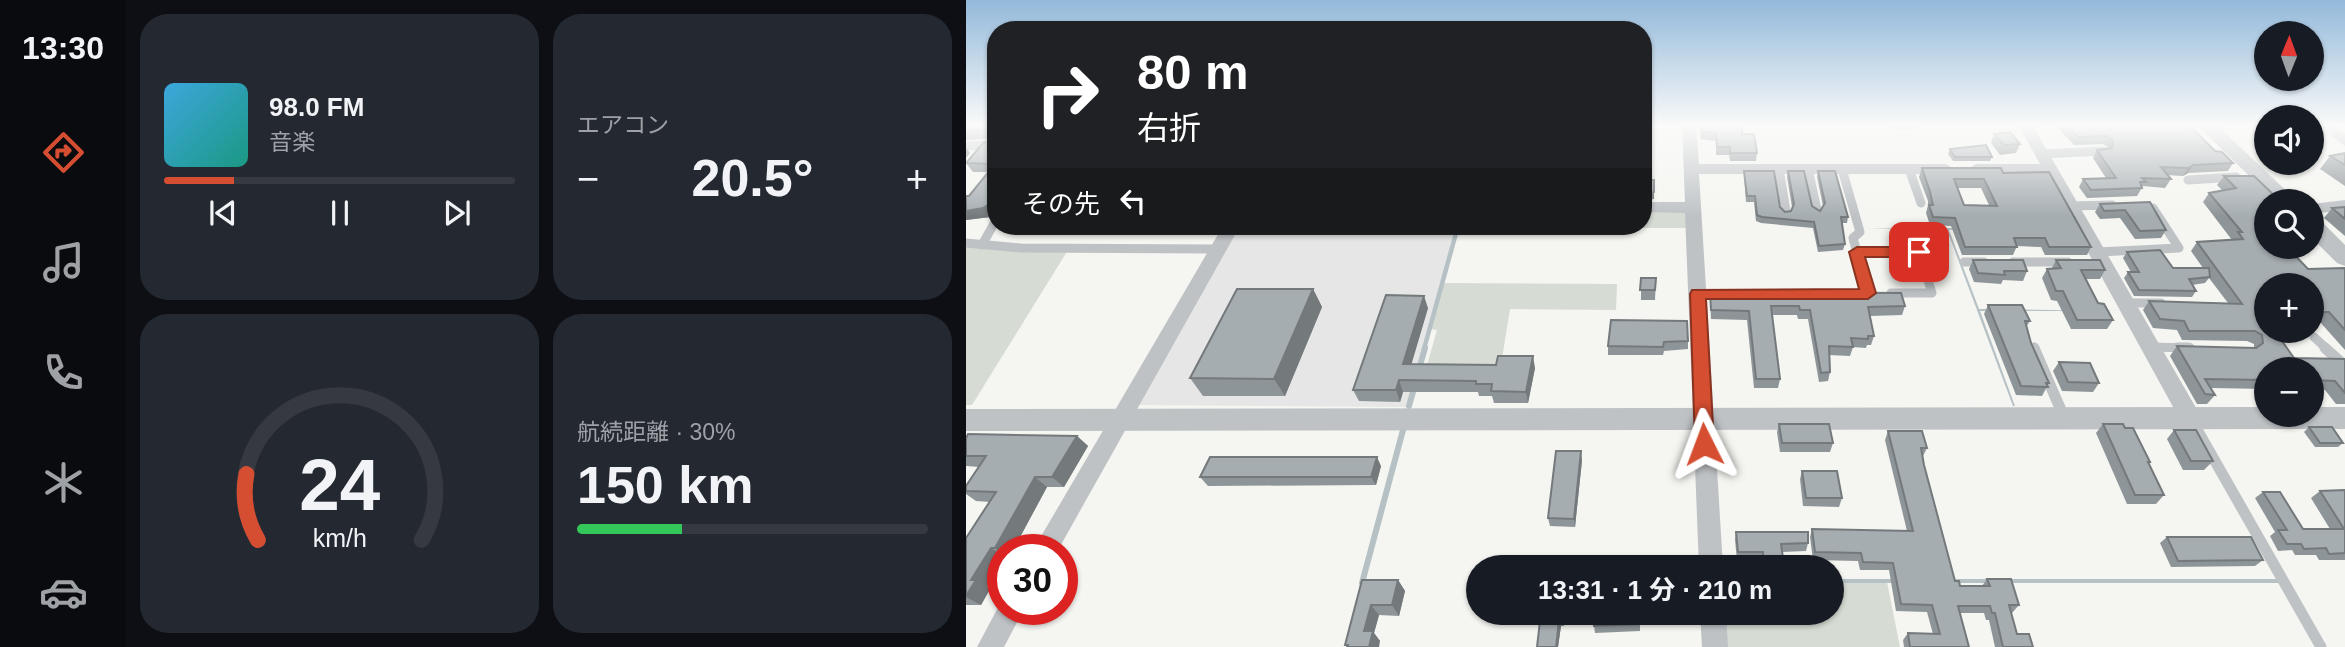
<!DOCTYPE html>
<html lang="ja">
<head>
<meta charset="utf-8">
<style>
	:root { --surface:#171b24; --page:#242831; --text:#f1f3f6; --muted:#9ea1a6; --line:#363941; --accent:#d54e31 }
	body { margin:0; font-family:Arial,"Noto Sans JP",sans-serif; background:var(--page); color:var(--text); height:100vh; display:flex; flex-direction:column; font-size:26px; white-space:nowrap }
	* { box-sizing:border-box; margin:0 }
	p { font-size:23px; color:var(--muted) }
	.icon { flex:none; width:38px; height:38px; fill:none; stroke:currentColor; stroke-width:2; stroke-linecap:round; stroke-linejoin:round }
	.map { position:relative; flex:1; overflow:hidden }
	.panel { display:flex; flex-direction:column; gap:14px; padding:14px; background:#0d0f14; width:840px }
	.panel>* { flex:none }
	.guide { position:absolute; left:21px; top:21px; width:665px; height:214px; border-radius:28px; box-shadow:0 2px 5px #0004; background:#202124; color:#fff; overflow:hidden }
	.needle { width:46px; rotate:1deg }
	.controls { position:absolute; left:1288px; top:21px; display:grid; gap:14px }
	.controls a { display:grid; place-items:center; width:70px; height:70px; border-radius:50%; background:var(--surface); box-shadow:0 2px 5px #0004; font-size:35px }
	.speed { position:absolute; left:21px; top:534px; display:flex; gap:14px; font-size:35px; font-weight:700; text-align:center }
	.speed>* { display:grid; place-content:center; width:91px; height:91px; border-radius:50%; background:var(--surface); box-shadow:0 2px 5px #0004; line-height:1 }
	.speed .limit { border:10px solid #d22; background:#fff; color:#111 }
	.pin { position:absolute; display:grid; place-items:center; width:60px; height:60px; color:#fff; margin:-30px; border-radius:14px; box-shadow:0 4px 10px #0006 }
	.me { position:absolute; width:77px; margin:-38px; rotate:357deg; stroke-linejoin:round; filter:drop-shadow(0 0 5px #0008) }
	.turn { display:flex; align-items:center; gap:24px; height:147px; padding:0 35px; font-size:32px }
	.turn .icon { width:91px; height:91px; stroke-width:2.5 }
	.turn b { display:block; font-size:49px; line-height:60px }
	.then { display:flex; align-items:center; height:66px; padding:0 35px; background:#0003; gap:14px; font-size:26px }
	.big { font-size:52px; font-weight:700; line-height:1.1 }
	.panel .tile { flex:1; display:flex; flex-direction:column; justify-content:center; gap:10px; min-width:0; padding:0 24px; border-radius:28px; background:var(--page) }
	.panel .dial { align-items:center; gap:0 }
	.dial svg { height:182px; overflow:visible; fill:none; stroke:var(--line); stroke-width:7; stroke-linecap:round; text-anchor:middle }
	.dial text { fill:var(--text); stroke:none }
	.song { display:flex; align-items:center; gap:21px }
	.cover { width:84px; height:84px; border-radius:10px; background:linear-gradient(135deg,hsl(200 70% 55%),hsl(170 70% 35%)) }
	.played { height:7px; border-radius:4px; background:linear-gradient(90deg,var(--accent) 20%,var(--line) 20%) }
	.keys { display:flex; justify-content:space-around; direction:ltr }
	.heat { display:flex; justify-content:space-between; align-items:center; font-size:38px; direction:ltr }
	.charge { height:10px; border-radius:5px; background:linear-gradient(90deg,#34c759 30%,var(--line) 0) }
	.panel .tiles { flex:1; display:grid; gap:14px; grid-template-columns:repeat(2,1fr) }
	.trip { position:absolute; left:500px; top:555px; width:378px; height:70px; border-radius:35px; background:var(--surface); box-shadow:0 2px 5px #0004; font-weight:700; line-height:70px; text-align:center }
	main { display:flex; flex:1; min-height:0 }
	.dock { display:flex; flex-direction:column; width:126px; justify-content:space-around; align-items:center; background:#090b0e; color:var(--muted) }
	.dock .icon { width:49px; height:49px }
	.dock .active { color:var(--accent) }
	.dock b { font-size:32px; color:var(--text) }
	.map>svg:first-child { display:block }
	.built { fill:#e5e6e5 }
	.green { fill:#d6dbd3 }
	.water { fill:#b5c1c4 }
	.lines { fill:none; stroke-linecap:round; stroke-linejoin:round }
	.stream-far1 { stroke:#b5c1c4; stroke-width:4.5 }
	.stream { stroke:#b5c1c4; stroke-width:6 }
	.service-far1 { stroke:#bec2c5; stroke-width:9 }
	.service { stroke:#bec2c5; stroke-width:11 }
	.minor { fill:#bec2c5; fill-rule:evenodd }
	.tertiary { fill:#bec2c5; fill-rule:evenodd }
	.wall { fill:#8e9598; fill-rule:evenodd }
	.shaded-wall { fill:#74797c }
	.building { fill:#a5adb1; stroke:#74797c; stroke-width:2; fill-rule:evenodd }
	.route { fill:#d54e31; stroke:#8a3320; stroke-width:2 }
</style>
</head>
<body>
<main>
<nav class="dock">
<b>13:30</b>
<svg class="icon active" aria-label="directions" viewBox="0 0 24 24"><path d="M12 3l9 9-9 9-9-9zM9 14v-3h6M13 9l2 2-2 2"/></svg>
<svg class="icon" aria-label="music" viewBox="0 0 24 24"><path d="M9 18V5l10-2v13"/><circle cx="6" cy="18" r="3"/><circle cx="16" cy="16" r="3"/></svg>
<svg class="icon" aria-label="phone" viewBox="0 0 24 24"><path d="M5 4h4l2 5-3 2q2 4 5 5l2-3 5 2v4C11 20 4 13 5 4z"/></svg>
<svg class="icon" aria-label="climate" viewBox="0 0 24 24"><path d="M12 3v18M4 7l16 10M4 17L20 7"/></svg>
<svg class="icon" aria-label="car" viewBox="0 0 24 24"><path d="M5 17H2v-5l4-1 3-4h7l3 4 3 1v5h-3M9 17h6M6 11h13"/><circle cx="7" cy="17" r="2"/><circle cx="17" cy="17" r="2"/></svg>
</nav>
<section class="panel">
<div class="tiles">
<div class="tile">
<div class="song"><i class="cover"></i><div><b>98.0 FM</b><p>音楽</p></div></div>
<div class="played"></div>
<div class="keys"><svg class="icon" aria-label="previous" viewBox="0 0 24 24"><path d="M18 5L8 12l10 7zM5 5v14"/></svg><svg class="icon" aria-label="pause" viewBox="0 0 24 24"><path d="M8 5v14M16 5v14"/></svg><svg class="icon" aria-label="next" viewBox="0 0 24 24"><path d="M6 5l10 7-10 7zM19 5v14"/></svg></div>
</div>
<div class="tile"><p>エアコン</p>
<div class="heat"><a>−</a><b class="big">20.5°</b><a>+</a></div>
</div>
<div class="tile dial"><svg viewBox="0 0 100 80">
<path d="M14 69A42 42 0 1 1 86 69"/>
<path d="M14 69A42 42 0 0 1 9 40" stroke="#d54e31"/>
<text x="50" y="56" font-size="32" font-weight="700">24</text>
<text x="50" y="72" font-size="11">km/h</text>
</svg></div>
<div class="tile"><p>航続距離 · 30%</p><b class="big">150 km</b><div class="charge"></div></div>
</div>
</section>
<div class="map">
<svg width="1379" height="647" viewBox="0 0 1379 647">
	<rect width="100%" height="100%" fill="#f5f5f1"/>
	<polygon class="built" points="271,231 488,232 442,407 173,405"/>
	<g class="green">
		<polygon points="677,210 723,210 724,228 492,228 492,226 677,226"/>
		<polygon points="0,247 102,250 6,405 0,405"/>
		<polygon points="477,283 651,284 650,310 544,309 533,377 458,376 471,330 464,329"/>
		<polygon points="921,582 934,647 757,647 755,613 866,612 866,583"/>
	</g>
	<g class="water">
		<polygon points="901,228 1106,228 983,230 1013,309 1157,311 1014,311 1049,406 1047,406 981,230"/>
		<polygon points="866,579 1311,579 1313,583 866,583"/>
	</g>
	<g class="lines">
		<polyline class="stream-far1" points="458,349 492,226"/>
		<g class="stream">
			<polyline points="453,369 459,348"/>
			<polyline points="443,406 449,385"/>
			<polyline points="396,583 437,430"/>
		</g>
		<g class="service-far1">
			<polyline points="0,146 30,144"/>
			<polyline points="1076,154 1137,151"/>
			<polyline points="813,169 820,211"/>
			<polyline points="842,169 851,210"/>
			<polyline points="876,169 894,232 887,238 902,293"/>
			<polyline points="943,169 955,203"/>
			<polyline points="1222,180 1270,177"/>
			<polyline points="1105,206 1146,205"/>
			<polyline points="0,243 55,248 251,249"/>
			<polyline points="16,245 30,220"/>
			<polyline points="891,252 953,252 966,293 925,293"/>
			<polyline points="1132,252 1213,248 1187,208"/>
			<polyline points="998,262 1018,262"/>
			<polyline points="1047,262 1102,262"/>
			<polyline points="1161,303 1195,303"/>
			<polyline points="1348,337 1361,349"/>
			<polyline points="1068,347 1069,349"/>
			<polyline points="1185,347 1223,348"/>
		</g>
		<g class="service">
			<polyline points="1068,348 1098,417"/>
			<polyline points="1211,348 1223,348"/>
			<polyline points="1359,348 1379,366"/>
			<polyline points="1225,419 1355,647"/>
		</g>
		<g class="minor">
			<polygon points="716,126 730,126 733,164 980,164 988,169 980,174 733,174 757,567 733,567 719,213 677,212 677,202 719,202"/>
			<polygon points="1053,126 1067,126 1233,413 1236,419 1233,425 1225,428 1217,425 1079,174 1010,174 1002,169 1010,164 1074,164"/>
			<polygon points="1352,126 1369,126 1379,134 1379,146"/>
			<polygon points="1379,200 1379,210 1346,214 1346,204"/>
			<polygon points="257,226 274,226 92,550 67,550"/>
			<polygon points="36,600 37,609 58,609 38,647 11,647"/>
			<polygon points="734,612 760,612 762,647 736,647"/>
		</g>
		<g class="tertiary">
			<polygon points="1232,126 1252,126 1331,201 1309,201"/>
			<polygon points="1346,218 1354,220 1379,245 1379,266 1371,263 1346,238"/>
			<polygon points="1300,407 1300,415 1346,415 1346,407 1379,407 1379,429 0,431 0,409"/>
		</g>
	</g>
	<g class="wall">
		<polygon points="0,126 30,126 30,138 0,140"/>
		<polygon points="677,126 685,126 684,160 677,160"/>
		<polygon points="733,126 776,126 776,134 791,153 790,161 764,161 763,155 750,155 750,141 735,139"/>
		<polygon points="927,126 954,126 949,129 928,129"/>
		<polygon points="1090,126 1224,126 1249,151 1267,163 1262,171 1222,173 1217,176 1201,175 1205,179 1199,188 1177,186 1171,196 1121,198 1113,187 1117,179 1140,178 1127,158 1131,150 1143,148 1137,144 1108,145"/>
		<polygon points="1028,134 1054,144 1050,153 1034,155 1025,143"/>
		<polygon points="30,139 30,213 24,217 0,220 0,196 3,196 23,172 7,172 0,163"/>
		<polygon points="984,149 1026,157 1024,161 987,161 982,154"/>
		<polygon points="1379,153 1379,186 1354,169 1364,156"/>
		<path d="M956,168L1037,173L1125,247L1121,255H1079L1075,247L1051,246L1047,255H996L985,226L964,225L960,213L962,205V201L953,177ZM991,188H1015L1023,205H998Z"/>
		<polygon points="778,171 819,212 825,211 826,207 821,177 822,171 846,206 854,211 857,206 851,177 852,171 882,217 881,223 876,223 879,244 877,250 852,252 847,228 795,223 790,221 788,202 780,202 778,177"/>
		<polygon points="1258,176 1312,199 1310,201 1300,201 1321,247 1342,269 1379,268 1379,350 1354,322 1346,322 1346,285 1300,285 1300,331 1327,331 1325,333 1311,333 1328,358 1379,359 1379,404 1370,404 1359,390 1346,390 1346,369 1300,369 1300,389 1245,388 1249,395 1241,404 1231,404 1204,356 1211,346 1288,348 1288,344 1281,341 1216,340 1211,330 1187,328 1177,310 1183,301 1262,303 1243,278 1239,283 1226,285 1230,291 1226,297 1168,296 1158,278 1162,272 1165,272 1157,258 1161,252 1207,268 1237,268 1225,251 1231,242 1266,240 1237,202 1243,193 1256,190 1251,185"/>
		<polygon points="1184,202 1200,230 1195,238 1169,239 1154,218 1134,219 1129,212 1134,204"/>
		<polygon points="1379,207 1379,236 1358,218 1366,208"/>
		<polygon points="1007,260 1061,271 1057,281 1037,280 1035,284 1008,282 1003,269"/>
		<polygon points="1090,260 1139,270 1134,279 1120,279 1132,303 1147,320 1141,329 1105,329 1091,301 1085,300 1076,278 1081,269 1086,268"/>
		<polygon points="675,278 690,278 689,300 675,300"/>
		<polygon points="347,289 356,307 319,396 237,396 224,378"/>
		<polygon points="744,292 939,306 936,315 904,316 908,336 905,345 901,345 900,348 887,347 884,356 863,355 864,372 862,381 853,382 842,319 832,319 831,315 806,315 814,379 812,388 788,388 781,320 745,319"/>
		<polygon points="1022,305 1064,321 1060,327 1065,343 1083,383 1076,396 1050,395 1018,314"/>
		<polygon points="462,308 445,364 569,368 562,403 528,403 526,396 513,396 512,392 437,392 434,402 393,401 387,390"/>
		<polygon points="722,341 722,349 698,351 697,355 642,355 642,346"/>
		<polygon points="1093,362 1133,383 1127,392 1096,391 1087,371"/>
		<polygon points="813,424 867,443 864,452 814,452 811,432"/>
		<polygon points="1137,424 1184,462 1183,464 1198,495 1190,504 1161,504 1130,433"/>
		<polygon points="1343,427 1377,443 1372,447 1349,447 1338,432"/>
		<polygon points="1208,430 1247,461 1238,470 1217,470 1201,439"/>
		<polygon points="922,431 961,448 957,456 958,465 989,581 994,586 1016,586 1021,579 1053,605 1046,613 1045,613 1051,634 1067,647 1029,647 1023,620 1020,620 1018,613 994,613 1003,647 938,647 937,640 942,633 967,634 961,612 930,611 923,570 894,570 892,561 847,560 844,537 846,529 941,531 919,440"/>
		<polygon points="111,436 122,446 98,487 81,487 47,550 37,550 37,561 21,587 24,589 15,605 0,605 0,538 24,502 10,501 0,494 0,486 13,467 0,466 0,438"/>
		<polygon points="616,460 609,527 584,526 582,518"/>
		<polygon points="415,466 410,485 242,486 234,477"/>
		<polygon points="836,471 876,498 873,507 837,506 834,479"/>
		<polygon points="1379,490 1379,560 1353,560 1350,555 1329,555 1326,550 1312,551 1304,536 1309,532 1289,498 1297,492 1337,529 1364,529 1345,498 1354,491"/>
		<polygon points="770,532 842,543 840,551 816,552 817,558 814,566 795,566 795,560 771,560 769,540"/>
		<polygon points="1201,537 1297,560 1289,566 1205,567 1194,543"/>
		<polygon points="396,580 432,580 439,591 433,616 413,615 408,633 414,641 381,647 379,645"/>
		<polygon points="599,612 598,626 595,626 592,647 571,647"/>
		<polygon points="629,612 720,612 720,616 696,616 696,621 674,620 674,631 629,633 628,626"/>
	</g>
	<g class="shaded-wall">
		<polygon points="0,147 4,153 0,158"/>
		<polygon points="1227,165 1222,173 1217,176 1222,168"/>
		<polygon points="688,192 688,199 677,201 677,194"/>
		<polygon points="22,205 29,213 24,217 0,220 0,211"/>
		<polygon points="347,289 356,307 319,396 308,379"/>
		<polygon points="458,296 462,308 442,376 437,364"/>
		<polygon points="567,356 569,368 562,403 560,392"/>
		<polygon points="433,380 437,392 434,402 430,390"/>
		<polygon points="111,436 122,446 98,487 86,477"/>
		<polygon points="615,451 616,460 609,527 608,519"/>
		<polygon points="411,457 415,466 410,485 405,477"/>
		<polygon points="69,477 81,487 47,550 37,550 37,554 29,548"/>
		<polygon points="25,548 37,556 37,561 21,587 24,589 15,605 0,597 5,580"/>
		<polygon points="432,580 439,591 433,616 426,605"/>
		<polygon points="405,605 413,615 408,633 414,641 413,647 403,647 398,631"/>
		<polygon points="597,612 599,612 598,626 597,620"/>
		<polygon points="593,620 595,626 592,647 590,647"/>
	</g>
	<g class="building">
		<polygon points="0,126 30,126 30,134 26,129 0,131"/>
		<polygon points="677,126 685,126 684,155 677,155"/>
		<polygon points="735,126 776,126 776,134 788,134 791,153 764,153 764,147 751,147 750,133 736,131"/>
		<polygon points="1101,126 1224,126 1249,151 1256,152 1267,163 1227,165 1222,168 1195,167 1205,179 1176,178 1180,182 1174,182 1176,188 1125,190 1117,179 1150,178 1131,150 1146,148 1147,140 1141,136 1112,137"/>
		<polygon points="1044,132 1054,144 1038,145 1028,134"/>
		<polygon points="30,139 30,205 22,205 17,208 0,211 0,196 3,196 29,164 0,163 17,143"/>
		<polygon points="1020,145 1026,157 989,157 984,149"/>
		<polygon points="1379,153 1379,165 1364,156"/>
		<path d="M956,168H1035L1037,173L1083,172L1125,247H1083L1079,238H1048L1051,247H999L989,218L967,217L963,205H967L964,192ZM988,179H1018L1031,206L998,205Z"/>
		<polygon points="778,171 808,171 814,207 819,212 825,211 828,204 822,171 838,171 846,206 854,211 859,203 852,171 869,171 882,217 875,217 879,244 853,246 848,222 796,217 791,215 789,196 781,196"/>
		<polygon points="1258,176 1288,176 1312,199 1304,200 1306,201 1300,201 1300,247 1321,247 1342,269 1379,268 1379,330 1363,312 1346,312 1346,285 1300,285 1300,331 1309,331 1328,358 1379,359 1379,393 1369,381 1346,380 1346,369 1300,369 1300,380 1239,379 1249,395 1239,394 1211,346 1290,348 1297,343 1296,335 1289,331 1223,331 1218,321 1194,319 1183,301 1276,304 1231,242 1277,239 1272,232 1276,232 1243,193 1270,188"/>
		<polygon points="677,180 688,180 688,192 677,194"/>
		<polygon points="1184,202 1200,230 1174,231 1159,210 1138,211 1134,204"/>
		<polygon points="1379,207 1379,219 1366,208"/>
		<polygon points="1194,250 1207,268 1243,268 1244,277 1223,279 1230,291 1173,290 1162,272 1173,272 1161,252"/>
		<polygon points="1007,260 1057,260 1061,271 1038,271 1039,275 1012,273"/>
		<polygon points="1090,260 1134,260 1139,270 1115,270 1132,303 1138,304 1147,320 1111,320 1097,291 1090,291 1081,269 1095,268"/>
		<polygon points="675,278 690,278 689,290 674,290"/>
		<polygon points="271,289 347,289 308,379 224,378"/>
		<polygon points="744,292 935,293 939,306 902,307 908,336 902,336 902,339 885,338 887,347 863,346 864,372 855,373 844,310 834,310 833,306 805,306 814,379 790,379 783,311 745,310"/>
		<polygon points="420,295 458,296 437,364 530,365 532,356 567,356 560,392 525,391 526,384 510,384 510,381 433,380 430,390 387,390"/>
		<polygon points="1022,305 1056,305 1064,321 1059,321 1065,343 1083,383 1080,383 1082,387 1055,386"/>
		<polygon points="645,320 721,321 722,341 698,342 697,347 642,346"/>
		<polygon points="1093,362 1124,363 1133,383 1102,382"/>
		<polygon points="813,424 863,424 867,443 816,443"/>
		<polygon points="1137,424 1157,424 1159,428 1167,428 1184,462 1182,462 1198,495 1169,495"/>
		<polygon points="1343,427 1366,427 1377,443 1354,443"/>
		<polygon points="1208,430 1230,430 1247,461 1225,461"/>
		<polygon points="922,431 956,431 961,448 955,448 958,465 989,581 993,581 994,586 1024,586 1021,579 1045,579 1053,605 1043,605 1051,634 1063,634 1067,647 1037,647 1029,613 1026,613 1024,606 992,606 1003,647 944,647 942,633 974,634 966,605 935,604 927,563 897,562 895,553 849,552 846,529 947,531"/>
		<polygon points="2,434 111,436 86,477 69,477 29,548 25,548 5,580 10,580 0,596 0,538 30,492 0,491 0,486 20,456 0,456 0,438"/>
		<polygon points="590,451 615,451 608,519 582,518"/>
		<polygon points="244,457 411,457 405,477 234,477"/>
		<polygon points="836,471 871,471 876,498 840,498"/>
		<polygon points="1379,490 1379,553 1363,554 1360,548 1338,549 1335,544 1321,544 1312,530 1321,530 1297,492 1314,492 1337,529 1378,529 1354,491"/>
		<polygon points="770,532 842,532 842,543 815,544 817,558 797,558 797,552 772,552"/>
		<polygon points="1201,537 1285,537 1297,560 1212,561"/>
		<polygon points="396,580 432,580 426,605 405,605 398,631 407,631 403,647 406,647 381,647 382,645 379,645"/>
		<polygon points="575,612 597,612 597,620 593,620 590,647 571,647"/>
		<polygon points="629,612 696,612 696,613 674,613 674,624 628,626"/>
	</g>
	<linearGradient id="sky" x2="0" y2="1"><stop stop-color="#93b9da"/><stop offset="0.58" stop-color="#fafaf9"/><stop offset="1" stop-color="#fafaf9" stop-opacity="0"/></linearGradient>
	<rect width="1379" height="217" fill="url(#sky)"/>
	<polygon class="route" points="891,247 953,247 960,252 953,257 899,257 910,293 902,299 740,299 748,444 745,450 738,452 732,450 729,444 724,294 726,290 893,289 883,252"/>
</svg>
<div class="controls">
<a><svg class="needle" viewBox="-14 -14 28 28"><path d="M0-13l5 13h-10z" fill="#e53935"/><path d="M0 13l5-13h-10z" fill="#9ea1a6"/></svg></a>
<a><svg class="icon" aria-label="sound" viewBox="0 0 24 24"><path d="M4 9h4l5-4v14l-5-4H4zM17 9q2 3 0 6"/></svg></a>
<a><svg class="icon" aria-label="search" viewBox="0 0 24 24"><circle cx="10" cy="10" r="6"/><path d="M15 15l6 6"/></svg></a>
<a>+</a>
<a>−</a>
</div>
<div class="speed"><div class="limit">30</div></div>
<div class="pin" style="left:953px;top:252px;background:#d93025"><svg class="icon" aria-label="arrive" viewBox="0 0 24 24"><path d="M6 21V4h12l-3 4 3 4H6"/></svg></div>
<svg class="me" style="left:738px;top:444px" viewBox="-20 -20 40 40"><path d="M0-17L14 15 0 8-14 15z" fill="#d54e31" stroke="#fff" stroke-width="4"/></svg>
<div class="trip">13:31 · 1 分 · 210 m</div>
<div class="guide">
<div class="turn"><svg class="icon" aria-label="right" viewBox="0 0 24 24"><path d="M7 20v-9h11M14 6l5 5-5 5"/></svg><div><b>80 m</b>右折</div></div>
<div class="then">その先<svg class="icon" aria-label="left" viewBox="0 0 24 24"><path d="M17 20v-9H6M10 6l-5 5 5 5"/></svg></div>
</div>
</div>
</main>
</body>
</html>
